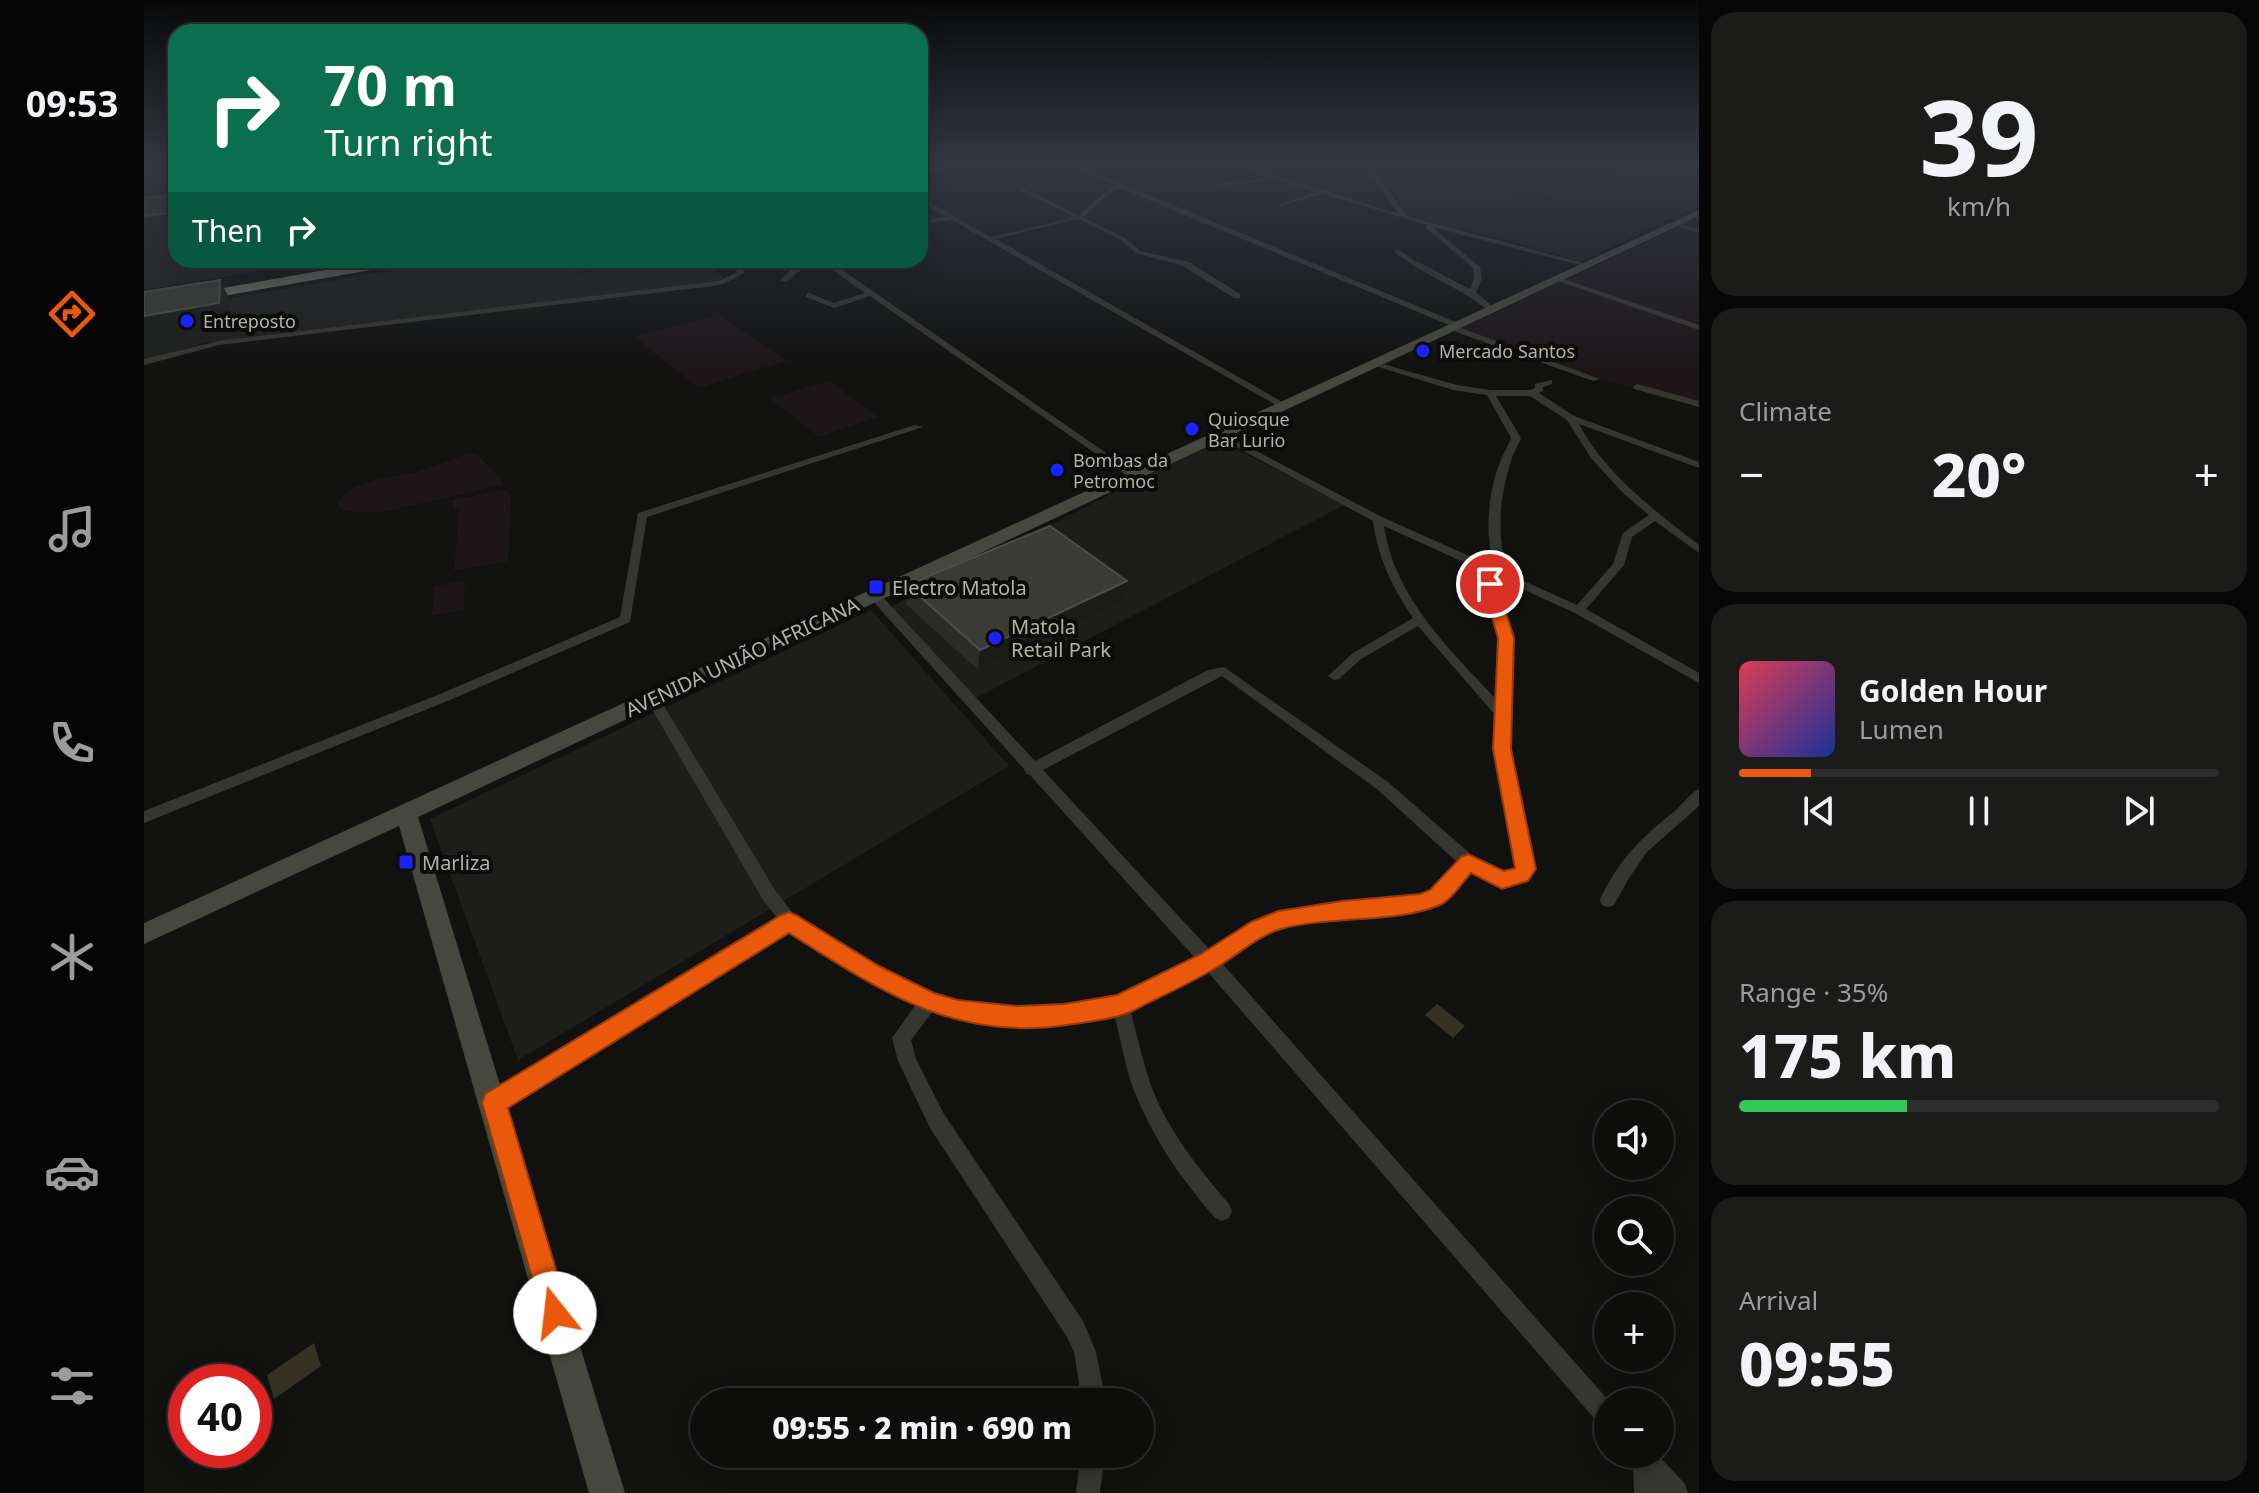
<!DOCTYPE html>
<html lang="en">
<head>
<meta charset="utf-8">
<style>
	:root { --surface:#0d0d0c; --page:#1b1b1a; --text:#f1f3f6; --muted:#9a9c9d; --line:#2d2d2d; --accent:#ea580c }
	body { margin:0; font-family:"Noto Sans",sans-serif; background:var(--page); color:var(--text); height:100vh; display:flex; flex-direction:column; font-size:30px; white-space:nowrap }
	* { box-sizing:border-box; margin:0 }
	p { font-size:26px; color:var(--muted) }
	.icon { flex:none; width:44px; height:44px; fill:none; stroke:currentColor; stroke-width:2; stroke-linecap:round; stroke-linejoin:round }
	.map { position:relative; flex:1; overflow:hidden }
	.drawer { display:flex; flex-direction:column; gap:12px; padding:12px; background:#070707; width:560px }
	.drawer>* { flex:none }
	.banner { position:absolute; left:24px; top:24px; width:760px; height:244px; border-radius:24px; box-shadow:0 4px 20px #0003,0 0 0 2px var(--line); background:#0b6e4f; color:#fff; overflow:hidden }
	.buttons { position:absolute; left:1450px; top:1100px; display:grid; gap:16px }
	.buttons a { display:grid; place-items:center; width:80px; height:80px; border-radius:50%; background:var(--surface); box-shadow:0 4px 20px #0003,0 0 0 2px var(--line); font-size:40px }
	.speed { position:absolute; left:24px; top:1364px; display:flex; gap:16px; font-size:40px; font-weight:700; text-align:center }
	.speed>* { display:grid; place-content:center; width:104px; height:104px; border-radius:50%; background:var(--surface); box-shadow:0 4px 20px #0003,0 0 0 2px var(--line); line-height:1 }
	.speed .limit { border:12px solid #d22; background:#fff; color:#111 }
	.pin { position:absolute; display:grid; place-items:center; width:68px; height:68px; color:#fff; margin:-34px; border:4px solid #fff; border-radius:50%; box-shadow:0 2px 8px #0007 }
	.me { position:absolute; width:88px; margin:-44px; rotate:344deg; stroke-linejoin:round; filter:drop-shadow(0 0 6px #0008) }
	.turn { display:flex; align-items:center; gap:28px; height:168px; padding:0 24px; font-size:36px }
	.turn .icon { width:104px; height:104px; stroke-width:2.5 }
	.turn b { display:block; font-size:56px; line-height:68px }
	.then { display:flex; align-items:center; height:76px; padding:0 24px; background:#0003; gap:16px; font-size:30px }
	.big { font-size:60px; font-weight:800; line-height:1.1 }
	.drawer .widget { flex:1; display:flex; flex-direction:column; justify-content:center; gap:12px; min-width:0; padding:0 28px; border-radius:24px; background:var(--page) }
	.drawer .dial { align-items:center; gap:0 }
	.dial b { font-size:104px; line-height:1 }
	.song { display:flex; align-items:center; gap:24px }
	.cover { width:96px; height:96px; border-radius:12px; background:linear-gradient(135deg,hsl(350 70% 55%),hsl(230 70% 35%)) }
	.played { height:8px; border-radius:4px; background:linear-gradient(90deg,var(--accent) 15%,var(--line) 15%) }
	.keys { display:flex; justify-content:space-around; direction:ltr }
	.heat { display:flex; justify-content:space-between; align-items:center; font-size:44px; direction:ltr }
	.charge { height:12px; border-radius:6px; background:linear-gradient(90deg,#34c759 35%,var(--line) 0) }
	.trip { position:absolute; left:546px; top:1388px; width:464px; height:80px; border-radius:40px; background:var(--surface); box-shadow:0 4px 20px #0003,0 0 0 2px var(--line); font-weight:800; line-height:80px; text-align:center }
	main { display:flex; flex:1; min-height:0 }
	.dock { display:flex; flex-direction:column; width:144px; justify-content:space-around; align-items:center; background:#050505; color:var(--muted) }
	.dock .icon { width:56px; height:56px }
	.dock .selected { color:var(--accent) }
	.dock b { font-size:36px; color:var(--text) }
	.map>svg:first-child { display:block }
	.built { fill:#1d1e1c }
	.green { fill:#1c1619 }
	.water { fill:#353125 }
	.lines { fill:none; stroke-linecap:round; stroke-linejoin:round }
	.street { fill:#363630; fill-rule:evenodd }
	.secondary { fill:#46473e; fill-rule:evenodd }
	.highway { fill:#67685c; fill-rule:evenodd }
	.wall { fill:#2b2c28 }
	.shaded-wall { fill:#1b1b19 }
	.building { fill:#3a3b35; stroke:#4d4e46; stroke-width:2 }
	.route { fill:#ea580c; stroke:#983908; stroke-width:2 }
	.poi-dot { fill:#1a23ff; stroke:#0c0c0b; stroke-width:3 }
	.labels { text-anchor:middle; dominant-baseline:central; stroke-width:8; stroke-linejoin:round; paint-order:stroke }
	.far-poi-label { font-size:18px; fill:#b3b3a0; stroke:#0c0c0b; text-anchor:start }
	.poi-label { font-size:20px; fill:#b3b3a0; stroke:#0c0c0b; text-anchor:start }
	.street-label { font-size:20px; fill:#b3b3a0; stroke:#0c0c0b }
</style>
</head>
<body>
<main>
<nav class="dock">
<b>09:53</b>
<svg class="icon selected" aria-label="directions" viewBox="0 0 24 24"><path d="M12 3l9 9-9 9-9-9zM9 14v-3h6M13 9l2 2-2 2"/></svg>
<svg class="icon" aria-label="music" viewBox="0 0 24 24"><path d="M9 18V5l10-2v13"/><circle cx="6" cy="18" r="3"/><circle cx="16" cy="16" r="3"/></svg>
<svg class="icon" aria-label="phone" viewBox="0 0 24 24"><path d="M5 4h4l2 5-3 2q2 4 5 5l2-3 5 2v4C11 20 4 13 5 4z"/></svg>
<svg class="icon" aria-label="climate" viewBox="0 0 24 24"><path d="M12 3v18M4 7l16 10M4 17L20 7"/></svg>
<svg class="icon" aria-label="car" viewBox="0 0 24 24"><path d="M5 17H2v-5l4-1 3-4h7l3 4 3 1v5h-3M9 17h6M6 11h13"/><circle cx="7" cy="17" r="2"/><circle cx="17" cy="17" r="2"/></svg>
<svg class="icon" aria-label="filters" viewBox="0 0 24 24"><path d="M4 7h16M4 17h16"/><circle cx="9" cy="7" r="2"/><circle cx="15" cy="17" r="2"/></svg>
</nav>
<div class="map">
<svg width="1555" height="1493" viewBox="0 0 1555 1493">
	<rect width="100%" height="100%" fill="#111110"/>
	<g class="built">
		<polygon points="0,161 32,161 32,260 180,260 0,290"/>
		<polygon points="1500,161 1555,161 1555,205 1438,261 1265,215 1237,173 1409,199 1389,192"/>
		<polygon points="304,260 560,260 583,281 61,343 0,361 0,314"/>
		<polygon points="1074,439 1200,505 832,698 744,608"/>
		<polygon points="727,610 865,766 374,1060 286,819"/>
	</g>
	<g class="green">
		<polygon points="1535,227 1555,232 1555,405 1454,379 1315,329"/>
		<polygon points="575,314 643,361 554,388 491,337"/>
		<polygon points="685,381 735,417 675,437 626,398"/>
		<path d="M324,453L334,455L359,482L358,485L234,513L200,511L194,505C203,479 251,478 276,471C293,466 308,459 324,453Z"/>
		<polygon points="361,490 367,495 364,561 310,570 315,509 310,509 308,500"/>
		<polygon points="321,581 320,610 288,615 291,586"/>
	</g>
	<g class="water">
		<polygon points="1293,1004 1321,1026 1309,1038 1281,1015"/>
		<polygon points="170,1343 177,1366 130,1399 123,1375"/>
	</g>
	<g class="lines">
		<g class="street">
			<polygon points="915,161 923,161 1314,323 1314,327 1456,379 1449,381 1304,329 1305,325 976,188 966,193 939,217 981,238 996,251 1045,262 1096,294 1096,298 1090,298 1039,266 992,253 977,240 934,219 852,239 1142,404 1142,408 1139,409 808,220 776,224 776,220 802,217 776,202 776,197 847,237 929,217 877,191 877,189 881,189 934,215 971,185"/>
			<polygon points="1043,161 1055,161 1030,168 1027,166"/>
			<path d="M1080,161H1089L1255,214L1218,161H1224L1263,216L1447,265L1443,267L1288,227L1336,267L1338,279L1332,292L1350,308L1343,310C1315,286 1279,276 1251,252V250H1255L1268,259L1326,289L1330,279L1329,268L1282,228L1283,225L1179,194L1136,206V204L1172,192L1128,178L1126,181L1070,186L1072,183L1128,178Z"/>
			<polygon points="1494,161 1505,161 1555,174 1555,178"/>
			<polygon points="32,165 32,169 0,175 0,171"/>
			<polygon points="782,167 793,171 794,172 776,177 776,173 784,172 779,169"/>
			<polygon points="1529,223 1555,229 1555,233 1529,225"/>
			<polygon points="167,260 197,260 156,265 152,263"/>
			<polygon points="570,260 593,263 601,273 577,285 75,345 0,365 0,359 75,341 575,281 593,272 587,267"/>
			<polygon points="667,260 684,260 994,475 985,477 726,296 690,308 662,297 662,293 665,293 690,303 721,293 676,261 654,272 643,282 636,280 648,268"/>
			<polygon points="1411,276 1555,325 1555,330 1411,280"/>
			<path d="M1228,361L1313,385L1346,390H1386L1391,388V384L1408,380V384L1399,387V391L1395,393L1430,416L1555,462V468L1435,424C1462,475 1510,510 1555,545V553L1511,521L1488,537L1480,565L1442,609L1555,673V683L1431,613L1350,576L1368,638L1365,749L1390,869C1371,898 1350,883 1326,871L1300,902L1277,910L1198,917L1135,928L1120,934L1077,962L1466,1402H1464V1429L1456,1425L1063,971L986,1009C993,1035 999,1063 1008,1088C1025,1132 1055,1169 1085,1204L1088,1211L1085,1218L1078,1221L1071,1218C1038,1180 1010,1140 991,1093C981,1068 977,1040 970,1014C909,1025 849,1030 789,1011L767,1040L772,1059L800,1114L939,1321L952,1352L962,1402H938L930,1352L923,1337L786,1128L754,1061L748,1038L772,1004L721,978L645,930L357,1110L350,1113L343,1110L340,1103L343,1096L634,919L619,900L502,699L509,694L514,696L631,890L651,916L733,968L789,995L814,1003L873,1009L920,1007L974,997L1052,959L886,775L882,774L880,769L726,598V592H734L891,761L1064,670L1080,667L1244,782L1330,857L1360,873H1366L1374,867L1351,749L1352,716L1274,626L1217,659L1195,679L1190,680L1184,676L1209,653L1269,618C1248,587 1234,558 1229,521L1072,436L1080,434L1238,517L1350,567C1340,532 1344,488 1359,455C1362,449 1365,444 1367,438L1343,395L1309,390L1228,365ZM1352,396H1386L1423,420L1447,458L1479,493L1505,515L1479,533L1469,564L1433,605L1362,573C1354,531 1354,503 1367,461C1369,453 1374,446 1377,438ZM1240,526L1337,570L1356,638L1353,700C1306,650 1250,597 1240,526ZM1078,676L1234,790L1314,863L1288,892L1277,896C1228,900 1152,902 1109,924C1094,931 1080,942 1067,951L899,770Z"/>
			<polygon points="1493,384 1555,401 1555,407 1490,389 1489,387"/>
			<polygon points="771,425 779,427 503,517 486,622 306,700 0,823 0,811 296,694 476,617 494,513"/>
			<path d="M1555,789V806L1503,852L1485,878L1470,905L1464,907L1458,905L1456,900L1458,895C1479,855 1497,838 1532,810C1540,803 1546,793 1555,789Z"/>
			<polygon points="937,1454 961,1454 956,1493 932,1493"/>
			<polygon points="1485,1454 1513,1454 1541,1484 1544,1493 1490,1493 1489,1463"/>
		</g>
		<polygon class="secondary" points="1555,210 1555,216 274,817 481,1493 445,1493 255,826 0,944 0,923"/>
		<g class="highway">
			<polygon points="808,161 833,161 776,173 776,167"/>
			<polygon points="238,260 268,260 261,264 0,310 0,302"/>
		</g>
	</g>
	<g class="wall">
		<polygon points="420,260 499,260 500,262 432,275"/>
		<polygon points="983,581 979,601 834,670 763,605 763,585"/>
	</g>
	<g class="shaded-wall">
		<polygon points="32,212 32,233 0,238 0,216"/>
		<polygon points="428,260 499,260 500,262 432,275"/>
		<polygon points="76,280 87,302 87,325 0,341 0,316"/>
		<polygon points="983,581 979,601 834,670 836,650"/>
	</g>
	<g class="building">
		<polygon points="32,191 32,212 0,216 0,197 22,196 25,192"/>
		<polygon points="76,280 75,303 0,316 0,292"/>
		<polygon points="906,526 983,581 836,650 763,585"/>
	</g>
	<linearGradient id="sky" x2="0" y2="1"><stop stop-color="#090909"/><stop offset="0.44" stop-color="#323842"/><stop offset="1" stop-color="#323842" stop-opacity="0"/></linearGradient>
	<rect width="1555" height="370" fill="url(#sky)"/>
	<path class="route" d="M1346,580L1353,584L1370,638L1367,749L1392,869L1384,881L1358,889L1327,873C1318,883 1309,898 1298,904C1260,923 1183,916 1137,929C1114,936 1095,954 1075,966C1048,983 1017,996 989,1011C971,1019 949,1021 930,1024C814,1044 737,992 645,933L364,1108L425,1313L421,1323L411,1327L401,1323L338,1103L341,1094L637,915L645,912L652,915L735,966L790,993L814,1000L873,1006L920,1004L973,995L1057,954L1107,922L1134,911L1198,901L1276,894L1286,890L1317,857L1324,854L1360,871L1371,868L1349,749L1354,638L1338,584Z"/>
	<g class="poi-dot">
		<circle cx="43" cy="321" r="8"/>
		<circle cx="1279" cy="351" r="8"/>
		<circle cx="1048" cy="429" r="8"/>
		<circle cx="913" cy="470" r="8"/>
		<rect x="724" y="579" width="16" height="16" rx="4"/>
		<circle cx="851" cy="638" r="8"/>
		<rect x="254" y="854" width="16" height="16" rx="4"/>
	</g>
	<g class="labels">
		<g class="far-poi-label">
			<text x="59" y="321">Entreposto</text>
			<text x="1295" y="351">Mercado Santos</text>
			<text x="1064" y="419">Quiosque<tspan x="1064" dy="21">Bar Lurio</tspan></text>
			<text x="929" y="460">Bombas da<tspan x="929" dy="21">Petromoc</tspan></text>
		</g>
		<g class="poi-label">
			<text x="748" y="587">Electro Matola</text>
			<text x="867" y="626">Matola<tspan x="867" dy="23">Retail Park</tspan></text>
			<text x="278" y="862">Marliza</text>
		</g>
		<g class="street-label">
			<text transform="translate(598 657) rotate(-25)">AVENIDA UNIÃO AFRICANA</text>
		</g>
	</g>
</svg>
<div class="buttons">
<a><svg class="icon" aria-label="sound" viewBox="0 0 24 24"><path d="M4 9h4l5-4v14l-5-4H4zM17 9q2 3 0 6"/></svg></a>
<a><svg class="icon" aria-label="search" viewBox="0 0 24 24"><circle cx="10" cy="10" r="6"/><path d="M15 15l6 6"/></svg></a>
<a>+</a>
<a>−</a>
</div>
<div class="speed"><div class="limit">40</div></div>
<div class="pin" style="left:1346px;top:584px;background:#d93025"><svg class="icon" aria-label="arrive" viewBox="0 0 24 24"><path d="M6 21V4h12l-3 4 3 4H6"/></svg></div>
<svg class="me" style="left:411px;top:1313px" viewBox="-20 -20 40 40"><circle r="19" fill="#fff"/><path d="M0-13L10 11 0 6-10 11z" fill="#ea580c"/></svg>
<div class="trip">09:55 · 2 min · 690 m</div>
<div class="banner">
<div class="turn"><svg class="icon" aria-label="right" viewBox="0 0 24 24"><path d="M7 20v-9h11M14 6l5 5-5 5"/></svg><div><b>70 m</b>Turn right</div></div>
<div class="then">Then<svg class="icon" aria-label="right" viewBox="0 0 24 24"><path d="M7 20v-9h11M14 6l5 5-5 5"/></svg></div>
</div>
</div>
<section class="drawer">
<div class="widget dial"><b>39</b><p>km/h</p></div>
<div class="widget"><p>Climate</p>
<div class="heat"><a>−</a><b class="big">20°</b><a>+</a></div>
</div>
<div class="widget">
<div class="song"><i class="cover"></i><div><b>Golden Hour</b><p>Lumen</p></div></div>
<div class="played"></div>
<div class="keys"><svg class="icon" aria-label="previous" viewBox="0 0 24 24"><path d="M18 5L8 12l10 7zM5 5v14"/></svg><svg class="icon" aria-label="pause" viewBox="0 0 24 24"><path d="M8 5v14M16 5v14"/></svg><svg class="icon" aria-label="next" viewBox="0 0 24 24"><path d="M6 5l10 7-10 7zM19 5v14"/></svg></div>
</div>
<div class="widget"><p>Range · 35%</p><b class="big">175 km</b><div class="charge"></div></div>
<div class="widget"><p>Arrival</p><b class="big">09:55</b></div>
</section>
</main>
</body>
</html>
